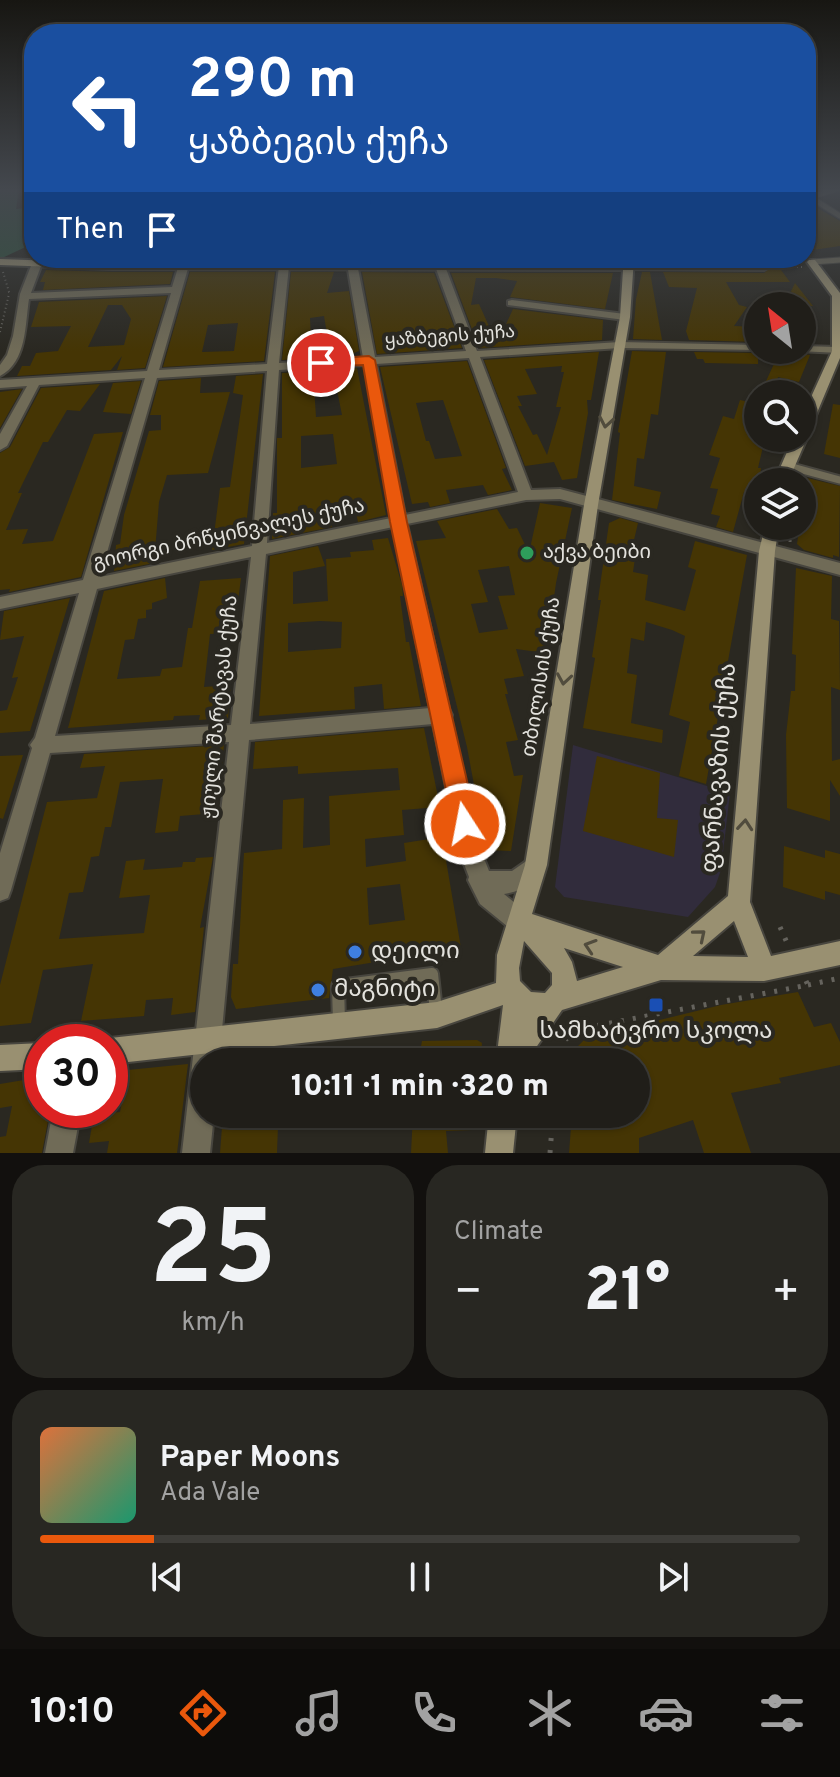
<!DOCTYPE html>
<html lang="en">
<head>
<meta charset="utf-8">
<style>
	:root { --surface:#201e19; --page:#282722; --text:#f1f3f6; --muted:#a2a2a2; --line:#3d3c38; --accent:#ea580c }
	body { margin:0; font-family:Overpass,"Noto Sans Georgian",sans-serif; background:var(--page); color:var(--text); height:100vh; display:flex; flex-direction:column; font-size:30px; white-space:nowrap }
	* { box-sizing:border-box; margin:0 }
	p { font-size:26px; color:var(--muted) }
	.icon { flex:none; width:44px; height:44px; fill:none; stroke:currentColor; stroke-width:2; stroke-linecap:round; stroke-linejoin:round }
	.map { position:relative; height:1153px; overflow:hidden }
	.details { display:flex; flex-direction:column; gap:12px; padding:12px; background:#12100e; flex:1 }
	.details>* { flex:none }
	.banner { position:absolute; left:24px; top:24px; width:792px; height:244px; border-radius:32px; box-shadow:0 2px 6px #0004,0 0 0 2px var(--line); background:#1a4fa0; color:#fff; overflow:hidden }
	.needle { width:52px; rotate:330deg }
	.buttons { position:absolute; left:744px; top:292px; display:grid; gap:16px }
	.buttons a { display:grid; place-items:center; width:72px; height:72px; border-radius:50%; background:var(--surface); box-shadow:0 2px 6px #0004,0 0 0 2px var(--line); font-size:40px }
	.speed { position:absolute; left:24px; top:1024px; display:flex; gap:16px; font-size:40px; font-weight:700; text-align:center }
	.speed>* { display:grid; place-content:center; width:104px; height:104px; border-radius:50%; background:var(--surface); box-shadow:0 2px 6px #0004,0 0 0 2px var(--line); line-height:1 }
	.speed .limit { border:12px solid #d22; background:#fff; color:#111 }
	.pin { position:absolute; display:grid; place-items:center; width:68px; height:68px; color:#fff; margin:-34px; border:4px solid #fff; border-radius:50%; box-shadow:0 2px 8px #0007 }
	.me { position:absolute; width:88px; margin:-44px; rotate:349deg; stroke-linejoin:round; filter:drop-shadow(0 0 6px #0008) }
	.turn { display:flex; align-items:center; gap:28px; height:168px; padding:0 32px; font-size:36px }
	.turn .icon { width:104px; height:104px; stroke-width:2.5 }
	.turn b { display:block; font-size:56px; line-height:68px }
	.then { display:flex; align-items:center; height:76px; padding:0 32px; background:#0003; gap:16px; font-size:30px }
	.big { font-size:60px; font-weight:800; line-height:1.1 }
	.details .card { flex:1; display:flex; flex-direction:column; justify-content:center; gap:12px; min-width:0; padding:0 28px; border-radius:32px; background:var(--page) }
	.details .dial { align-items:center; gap:0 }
	.dial b { font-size:104px; line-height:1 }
	.song { display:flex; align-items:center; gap:24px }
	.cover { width:96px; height:96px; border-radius:12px; background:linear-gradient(135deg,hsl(20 70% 55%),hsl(160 70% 35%)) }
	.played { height:8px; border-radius:4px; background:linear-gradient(90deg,var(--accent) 15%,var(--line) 15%) }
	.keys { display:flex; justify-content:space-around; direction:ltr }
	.heat { display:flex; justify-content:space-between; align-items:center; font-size:44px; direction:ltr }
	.details .tiles { flex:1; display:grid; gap:12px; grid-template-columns:1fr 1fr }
	.card:last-child { grid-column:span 2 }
	.trip { position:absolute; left:190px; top:1048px; width:460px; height:80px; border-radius:40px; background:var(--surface); box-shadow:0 2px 6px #0004,0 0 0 2px var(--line); font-weight:800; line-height:80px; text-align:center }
	.dock { display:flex; height:128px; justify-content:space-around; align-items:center; background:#0d0c0a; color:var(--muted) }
	.dock .icon { width:56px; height:56px }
	.dock .active { color:var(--accent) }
	.dock b { font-size:36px; color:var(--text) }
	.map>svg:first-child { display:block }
	.education { fill:#312c3c }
	.green { fill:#2f523c }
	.building { fill:#453504; fill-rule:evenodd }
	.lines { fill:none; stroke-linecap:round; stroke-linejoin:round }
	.lane-far2-casing { stroke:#48463f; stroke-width:7 }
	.lane-far1-casing { stroke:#48463f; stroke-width:11 }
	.lane-casing { stroke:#48463f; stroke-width:16 }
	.street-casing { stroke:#48463f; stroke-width:4 }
	.secondary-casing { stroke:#48463f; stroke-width:4 }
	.path-far2 { stroke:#65635d; stroke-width:2; stroke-dasharray:1 3; stroke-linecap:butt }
	.path-far1 { stroke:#65635d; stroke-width:3; stroke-dasharray:2 6; stroke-linecap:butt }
	.path { stroke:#65635d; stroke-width:5; stroke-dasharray:3 9; stroke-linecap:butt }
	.lane-far2 { stroke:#706b57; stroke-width:5 }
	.lane-far1 { stroke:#706b57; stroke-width:7 }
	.lane { stroke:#706b57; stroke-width:12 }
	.street { fill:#706b57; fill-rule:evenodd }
	.secondary { fill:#999071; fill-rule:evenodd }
	.oneway { stroke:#514c3d }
	.route { fill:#ea580c; stroke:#983908; stroke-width:2 }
	.leisure-dot { fill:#2e9e5b; stroke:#2a2821; stroke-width:3 }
	.shop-dot { fill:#3f7fe0; stroke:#2a2821; stroke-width:3 }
	.transit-dot { fill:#1a4fb4; stroke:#2a2821; stroke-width:3 }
	.labels { text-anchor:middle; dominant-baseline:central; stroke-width:8; stroke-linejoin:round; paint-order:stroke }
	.far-street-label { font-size:18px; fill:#e3e2dd; stroke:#2a2821 }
	.street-label { font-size:20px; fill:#e3e2dd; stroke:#2a2821 }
	.poi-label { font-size:20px; fill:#e3e2dd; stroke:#2a2821; text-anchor:start }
	.near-street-label { font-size:24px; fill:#e3e2dd; stroke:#2a2821 }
	.near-poi-label { font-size:24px; fill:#e3e2dd; stroke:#2a2821; text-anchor:start }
</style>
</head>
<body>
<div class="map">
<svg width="840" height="1153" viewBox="0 0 840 1153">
	<rect width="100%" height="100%" fill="#2a2821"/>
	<polygon class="education" points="573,745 730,793 721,870 715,887 688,917 564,897 555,887"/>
	<polygon class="green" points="0,189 19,189 16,209 34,207 34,243 0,259"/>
	<g class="building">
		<polygon points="819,209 840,221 840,246 806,251 806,211"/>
		<polygon points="359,258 613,258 613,261 360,260"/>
		<polygon points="657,258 772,258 790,282 726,282 739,305 747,307 734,326 758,327 758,342 689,340 686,331 697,288 669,287 663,272 764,273 772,266 764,261 658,261"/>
		<polygon points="46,270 112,272 173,272 170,284 43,290 45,282 40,282"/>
		<path d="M190,272H275L264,361L163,367ZM238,323L234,351L202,352L208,325Z"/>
		<polygon points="291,272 334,272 327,293 349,291 359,351 354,353 354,356 331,357 324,316 310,318 312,358 282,360"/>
		<polygon points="362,272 434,273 462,348 377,354"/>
		<polygon points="642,272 650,272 662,340 633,339 636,299"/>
		<polygon points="451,273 613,273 605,309 510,297 517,281 496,278 476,278 471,305 479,304 497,344 513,309 603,320 602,340 479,348"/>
		<polygon points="795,283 813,306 784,306"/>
		<path d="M167,296L145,368L117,370L122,356L111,370L17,376L22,366H30L36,353L58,351L71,326L31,327L39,302ZM108,305H122L131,319L124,345L88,347Z"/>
		<polygon points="632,351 666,352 658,415 651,414 644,459 637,458 634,486 661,492 657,509 612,500 620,433 618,432"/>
		<polygon points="780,351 810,355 799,382 778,377 775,394 760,394"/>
		<path d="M599,352L591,400H587L588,413L577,478L562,480L554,462L525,466L484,360ZM562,366L561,372H564L556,407H561L547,455L537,434L533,435L518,406H522L517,396L537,394L525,369Z"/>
		<polygon points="694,352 758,353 758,364 705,363 703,359 697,359"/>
		<path d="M467,361L506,468L502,469L512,490L488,495L483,485L446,490L450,503L430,507L428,502L412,504L380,367ZM443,400L462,456L435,459L429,441H426L416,403Z"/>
		<path d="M357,368L386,515L358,522L356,513L331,516L332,527L272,539L273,513H277V438H282V373L313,371L316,417L342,415L333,370ZM333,434L337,464L301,468V436Z"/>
		<polygon points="263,374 244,544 212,550 220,488 230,487 243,395 233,393 236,376"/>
		<polygon points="201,378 200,393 230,392 208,473 167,475 159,502 154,563 114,571 116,545 120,544 124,515 149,431 161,430 161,415 150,415 159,381"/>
		<polygon points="141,381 131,414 103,412 113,383"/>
		<polygon points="100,384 80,411 67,410 48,442 43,442 18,493 22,493 6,530 28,529 22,544 53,541 94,434 123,432 81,577 9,592 10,589 0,590 0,453 10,447 41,388"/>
		<polygon points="22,389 0,428 0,392"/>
		<polygon points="740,400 758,404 758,438 765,438 758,468 761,468 758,496 744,492 733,532 716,527 720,516 711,514 718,489 710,488 720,458 709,455 723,416 734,419"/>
		<polygon points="833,404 840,405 840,458 824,454"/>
		<polygon points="807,478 840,486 839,557 833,555 833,558 804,550 797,544"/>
		<path d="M540,503L572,508L556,583L546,653L516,649L524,676L504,679L508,694H505L518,740L506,742L514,776L523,775L511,851L486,850L467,747L416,541L446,538L437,521L497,509L509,529L517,528L529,553ZM509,566L515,595L498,596L508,629L479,633L471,604L488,602L478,570Z"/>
		<polygon points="620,518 638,523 630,557 635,558 633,572 648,575 645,600 685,611 696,570 688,567 695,541 747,555 706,784 679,776 690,722 669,715 685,636 672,630 646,622 644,641 631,638 627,673 637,675 631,723 663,730 662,743 583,728 595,658 592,657 601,600 598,600 609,523"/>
		<path d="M388,538L402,585L403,596H400L406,642H409L421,706L384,709L382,684L354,687L355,709L259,716L270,556L318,546L325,566L293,572V604L328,601L326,559L351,557L350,552L374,550L372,540ZM320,621L342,622L341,648L288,652V623Z"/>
		<polygon points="796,568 832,576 831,619 839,621 840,690 831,687 832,761 840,759 840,796 830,780 830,821 787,808 786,735 791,691 795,691 796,655 792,654"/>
		<polygon points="165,578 167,598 152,603 152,609 146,610 146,618 138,619 134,639 125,640 117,679 160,676 162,669 182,667 188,628 192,628 200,581 241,578 234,633 210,634 204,687 231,685 228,718 199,720 200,715 174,716 173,720 68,728 104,591"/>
		<polygon points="70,598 30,731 0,733 0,711 7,710 18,677 12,678 24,636 0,640 4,611"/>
		<path d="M424,728L440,807L402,810L404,835L365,839L366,867L406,861L404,843L442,837L461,948L333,969L329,998L236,1009L231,997L233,964H238L244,853L282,849L283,800L304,798L303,848L330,845L329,796L400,790L398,768L298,774V766L253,769L255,742ZM400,884L405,920L369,925L367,888Z"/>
		<polygon points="224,745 217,813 180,816 178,831 155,833 163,779 120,782 111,827 105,827 99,856 91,857 83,892 69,893 59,939 144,933 150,895 119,898 126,861 145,859 143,870 182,867 183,862 195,862 196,858 213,857 200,928 204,927 195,1012 171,1015 173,998 146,1000 144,1016 81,1021 93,964 43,970 31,1023 0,1026 0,985 47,802 97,798 105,766 80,768 84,754"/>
		<polygon points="23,755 3,819 0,818 0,756"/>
		<polygon points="597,756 660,773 657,818 678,820 674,857 583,831"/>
		<polygon points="784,846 825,858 825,850 840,854 840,895 825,891 825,900 783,887"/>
		<polygon points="798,992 814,1027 831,1023 840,1042 840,1065 779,1078 781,1083 731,1093 751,1153 704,1153 693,1120 639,1138 639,1153 569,1153 572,1114 636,1114 636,1062 575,1062 576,1048 586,1038 721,1005"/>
		<polygon points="477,1040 482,1043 480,1062 418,1062 422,1041"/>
		<polygon points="289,1048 288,1062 262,1062 263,1050"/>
		<polygon points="188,1064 177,1153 107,1153 109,1141 89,1143 94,1114 120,1112 128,1070"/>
		<polygon points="42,1077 42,1110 50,1110 42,1153 0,1153 0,1137 6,1136 12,1106 0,1108 0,1084"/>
		<polygon points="223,1114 303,1114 304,1123 278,1126 277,1153 220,1153"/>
		<polygon points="413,1114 474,1114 472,1130 446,1131 448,1153 411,1153"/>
	</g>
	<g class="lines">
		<defs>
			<g id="lane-far2">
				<polyline points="836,189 810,197 840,216"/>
				<polyline points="812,262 840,260"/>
			</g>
			<polyline id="lane-far1" points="788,466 840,480"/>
			<polyline id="lane" points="339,1022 338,986 432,974 436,1011"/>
			<g id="street">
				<path d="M34,258H44L31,293L172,287L181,258H191L159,370L267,364L279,266L284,263L289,266L279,363L363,358L346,258H356L375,357L466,351L435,266L440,263L445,266L477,351L620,342L758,345V350H762L620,348L480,357L531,490L560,489L840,563V575L560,499L526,500L407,524L449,709L452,715L451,718L481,851L489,871H512L535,855L543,858L546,866C539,883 522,891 504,894L528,914L532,922L528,930L520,934L512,930L480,904L468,880L469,877L459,851L433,724L249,740L219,1062H204V1114H214L210,1153H182L229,742L50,753L11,890L8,898L0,901V853L32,748L30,745L35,738L79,593L0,609V597L83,580L145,378L39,385L7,446L0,450V434L27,386L0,388V380L147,371L171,293L29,299C25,324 27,362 0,376V365L7,355L13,336L20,294ZM469,358L518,492L405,515L376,364ZM365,365L391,518L267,543L279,370ZM267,371L252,546L100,577L157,378ZM393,527L430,708L250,724L266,554ZM251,557L231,725L55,736L97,589Z"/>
				<polygon points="628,264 764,264 769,267 764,270 625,269 625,265"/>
				<polygon points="512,300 625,314 630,317 625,320 508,305 508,301"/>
				<polygon points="802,346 837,347 840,347 840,353 798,351 802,350"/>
				<polygon points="53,1110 81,1110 73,1153 45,1153"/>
			</g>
			<g id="secondary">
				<path d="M624,258H634L630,317L598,505L547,865L532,914L658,955L728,896L759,551L765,526H779L775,551L750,902L771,956L840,941V965L764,981L661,980L562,1010L526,1062H496L503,1005L437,1028L110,1064V1042H101L110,1038L437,1002L496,983L497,955L525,865L584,505L620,317L623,270L112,269L0,265V259L112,263L624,264ZM734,921L748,957L693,956ZM524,941L552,973V985L545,993L531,992L520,981L519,968ZM564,948L623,967L577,981L572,962Z"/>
				<polygon points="809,260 815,260 840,293 840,358 809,432 805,435 807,438 788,482 774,482 793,438 802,438 802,417 832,351 832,296 807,262"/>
				<polygon points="42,1043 42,1069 0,1071 0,1045"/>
				<polygon points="489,1114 517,1114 513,1153 485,1153"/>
			</g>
		</defs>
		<use href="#lane-far2" class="lane-far2-casing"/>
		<use href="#lane-far1" class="lane-far1-casing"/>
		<use href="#lane" class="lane-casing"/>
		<use href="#street" class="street-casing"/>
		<use href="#secondary" class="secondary-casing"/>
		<g class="path-far2">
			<polyline points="777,267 802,267"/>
			<polyline points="3,272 9,292 12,292"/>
			<polyline points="0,332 9,294"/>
		</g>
		<polyline class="path-far1" points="790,542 791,526"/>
		<g class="path">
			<polyline points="780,927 788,945"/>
			<polyline points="808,985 840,978"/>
			<polyline points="557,1062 565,1040 579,1029 808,985 806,981"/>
			<polyline points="550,1153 553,1114"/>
		</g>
		<use href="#lane-far2" class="lane-far2"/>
		<use href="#lane-far1" class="lane-far1"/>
		<use href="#lane" class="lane"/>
		<use href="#street" class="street"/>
		<use href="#secondary" class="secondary"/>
	</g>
	<defs><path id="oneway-chevron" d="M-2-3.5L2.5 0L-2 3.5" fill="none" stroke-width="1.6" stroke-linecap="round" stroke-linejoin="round" transform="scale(2)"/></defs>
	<g class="oneway">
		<use href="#oneway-chevron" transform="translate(606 422) rotate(100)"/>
		<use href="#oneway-chevron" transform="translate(564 679) rotate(99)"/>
		<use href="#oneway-chevron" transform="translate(745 825) rotate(-85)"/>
		<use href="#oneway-chevron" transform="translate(700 935) rotate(-40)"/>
		<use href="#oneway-chevron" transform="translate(590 946) rotate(-162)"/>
	</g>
	<linearGradient id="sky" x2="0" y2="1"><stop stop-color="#171612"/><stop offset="0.54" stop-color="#44484e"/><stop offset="1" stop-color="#44484e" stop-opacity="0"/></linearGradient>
	<rect width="840" height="351" fill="url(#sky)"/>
	<polygon class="route" points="369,356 375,360 407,522 477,824 473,832 465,835 457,832 453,824 390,522 363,365 321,367 314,363 321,359"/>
	<circle class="leisure-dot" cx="527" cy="553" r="8"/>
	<g class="shop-dot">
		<circle cx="355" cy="952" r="8"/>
		<circle cx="318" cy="990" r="8"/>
	</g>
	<rect class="transit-dot" x="648" y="997" width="16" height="16" rx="4"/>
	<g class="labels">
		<g class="far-street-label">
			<text transform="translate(450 337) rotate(-4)">ყაზბეგის ქუჩა</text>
		</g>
		<g class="street-label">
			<text transform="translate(229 535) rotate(-12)">გიორგი ბრწყინვალეს ქუჩა</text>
			<text transform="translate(542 677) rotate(-81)">თბილისის ქუჩა</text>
			<text transform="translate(220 707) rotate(-84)">ჟიული შარტავას ქუჩა</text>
		</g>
		<g class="poi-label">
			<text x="543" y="553">აქვა ბეიბი</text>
		</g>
		<g class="near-street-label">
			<text transform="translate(720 768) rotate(-85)">ფარნავაზის ქუჩა</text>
		</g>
		<g class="near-poi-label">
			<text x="371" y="952">დეილი</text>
			<text x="334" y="990">მაგნიტი</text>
			<text x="656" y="1032" text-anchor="middle">სამხატვრო სკოლა</text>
		</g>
	</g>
</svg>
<div class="buttons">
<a><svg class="needle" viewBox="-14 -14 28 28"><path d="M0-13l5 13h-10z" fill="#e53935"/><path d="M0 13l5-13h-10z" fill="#a2a2a2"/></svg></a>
<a><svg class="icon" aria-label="search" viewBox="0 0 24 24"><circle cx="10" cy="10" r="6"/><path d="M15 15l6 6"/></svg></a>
<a><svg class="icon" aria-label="layers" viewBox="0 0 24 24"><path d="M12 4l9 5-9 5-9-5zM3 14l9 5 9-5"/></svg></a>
</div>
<div class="speed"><div class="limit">30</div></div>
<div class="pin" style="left:321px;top:363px;background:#d93025"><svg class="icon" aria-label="arrive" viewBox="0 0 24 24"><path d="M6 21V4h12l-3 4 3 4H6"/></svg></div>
<svg class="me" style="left:465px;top:824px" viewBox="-20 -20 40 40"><circle r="17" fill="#ea580c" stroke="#fff" stroke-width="3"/><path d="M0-11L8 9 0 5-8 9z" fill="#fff"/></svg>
<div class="trip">10:11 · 1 min · 320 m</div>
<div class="banner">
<div class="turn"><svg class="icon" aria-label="left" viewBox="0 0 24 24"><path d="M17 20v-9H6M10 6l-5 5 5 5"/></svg><div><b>290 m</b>ყაზბეგის ქუჩა</div></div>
<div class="then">Then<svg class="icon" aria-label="arrive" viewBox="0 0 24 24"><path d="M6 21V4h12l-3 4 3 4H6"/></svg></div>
</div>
</div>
<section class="details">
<div class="tiles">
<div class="card dial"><b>25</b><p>km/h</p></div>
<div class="card"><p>Climate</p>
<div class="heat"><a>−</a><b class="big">21°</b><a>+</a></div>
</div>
<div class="card">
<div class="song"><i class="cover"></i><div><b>Paper Moons</b><p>Ada Vale</p></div></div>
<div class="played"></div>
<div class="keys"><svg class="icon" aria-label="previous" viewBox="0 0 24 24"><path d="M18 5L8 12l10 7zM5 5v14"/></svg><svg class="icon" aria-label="pause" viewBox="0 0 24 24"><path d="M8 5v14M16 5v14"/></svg><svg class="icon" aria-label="next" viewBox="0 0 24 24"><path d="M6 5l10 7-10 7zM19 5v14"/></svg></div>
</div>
</div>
</section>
<nav class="dock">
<b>10:10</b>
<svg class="icon active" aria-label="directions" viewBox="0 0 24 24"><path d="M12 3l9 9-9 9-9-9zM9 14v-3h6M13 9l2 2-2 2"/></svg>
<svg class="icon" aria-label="music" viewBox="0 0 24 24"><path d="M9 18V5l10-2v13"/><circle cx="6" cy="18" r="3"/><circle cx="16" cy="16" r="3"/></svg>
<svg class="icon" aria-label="phone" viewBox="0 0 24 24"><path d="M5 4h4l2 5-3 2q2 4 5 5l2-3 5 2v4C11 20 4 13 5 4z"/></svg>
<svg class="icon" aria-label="climate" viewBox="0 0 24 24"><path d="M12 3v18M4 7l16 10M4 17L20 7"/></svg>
<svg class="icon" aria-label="car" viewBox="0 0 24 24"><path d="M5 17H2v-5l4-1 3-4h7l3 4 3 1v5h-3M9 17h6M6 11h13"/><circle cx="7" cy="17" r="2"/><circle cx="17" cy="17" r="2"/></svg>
<svg class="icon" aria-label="filters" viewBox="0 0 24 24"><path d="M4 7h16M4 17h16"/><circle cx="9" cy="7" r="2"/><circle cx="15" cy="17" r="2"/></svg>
</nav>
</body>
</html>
